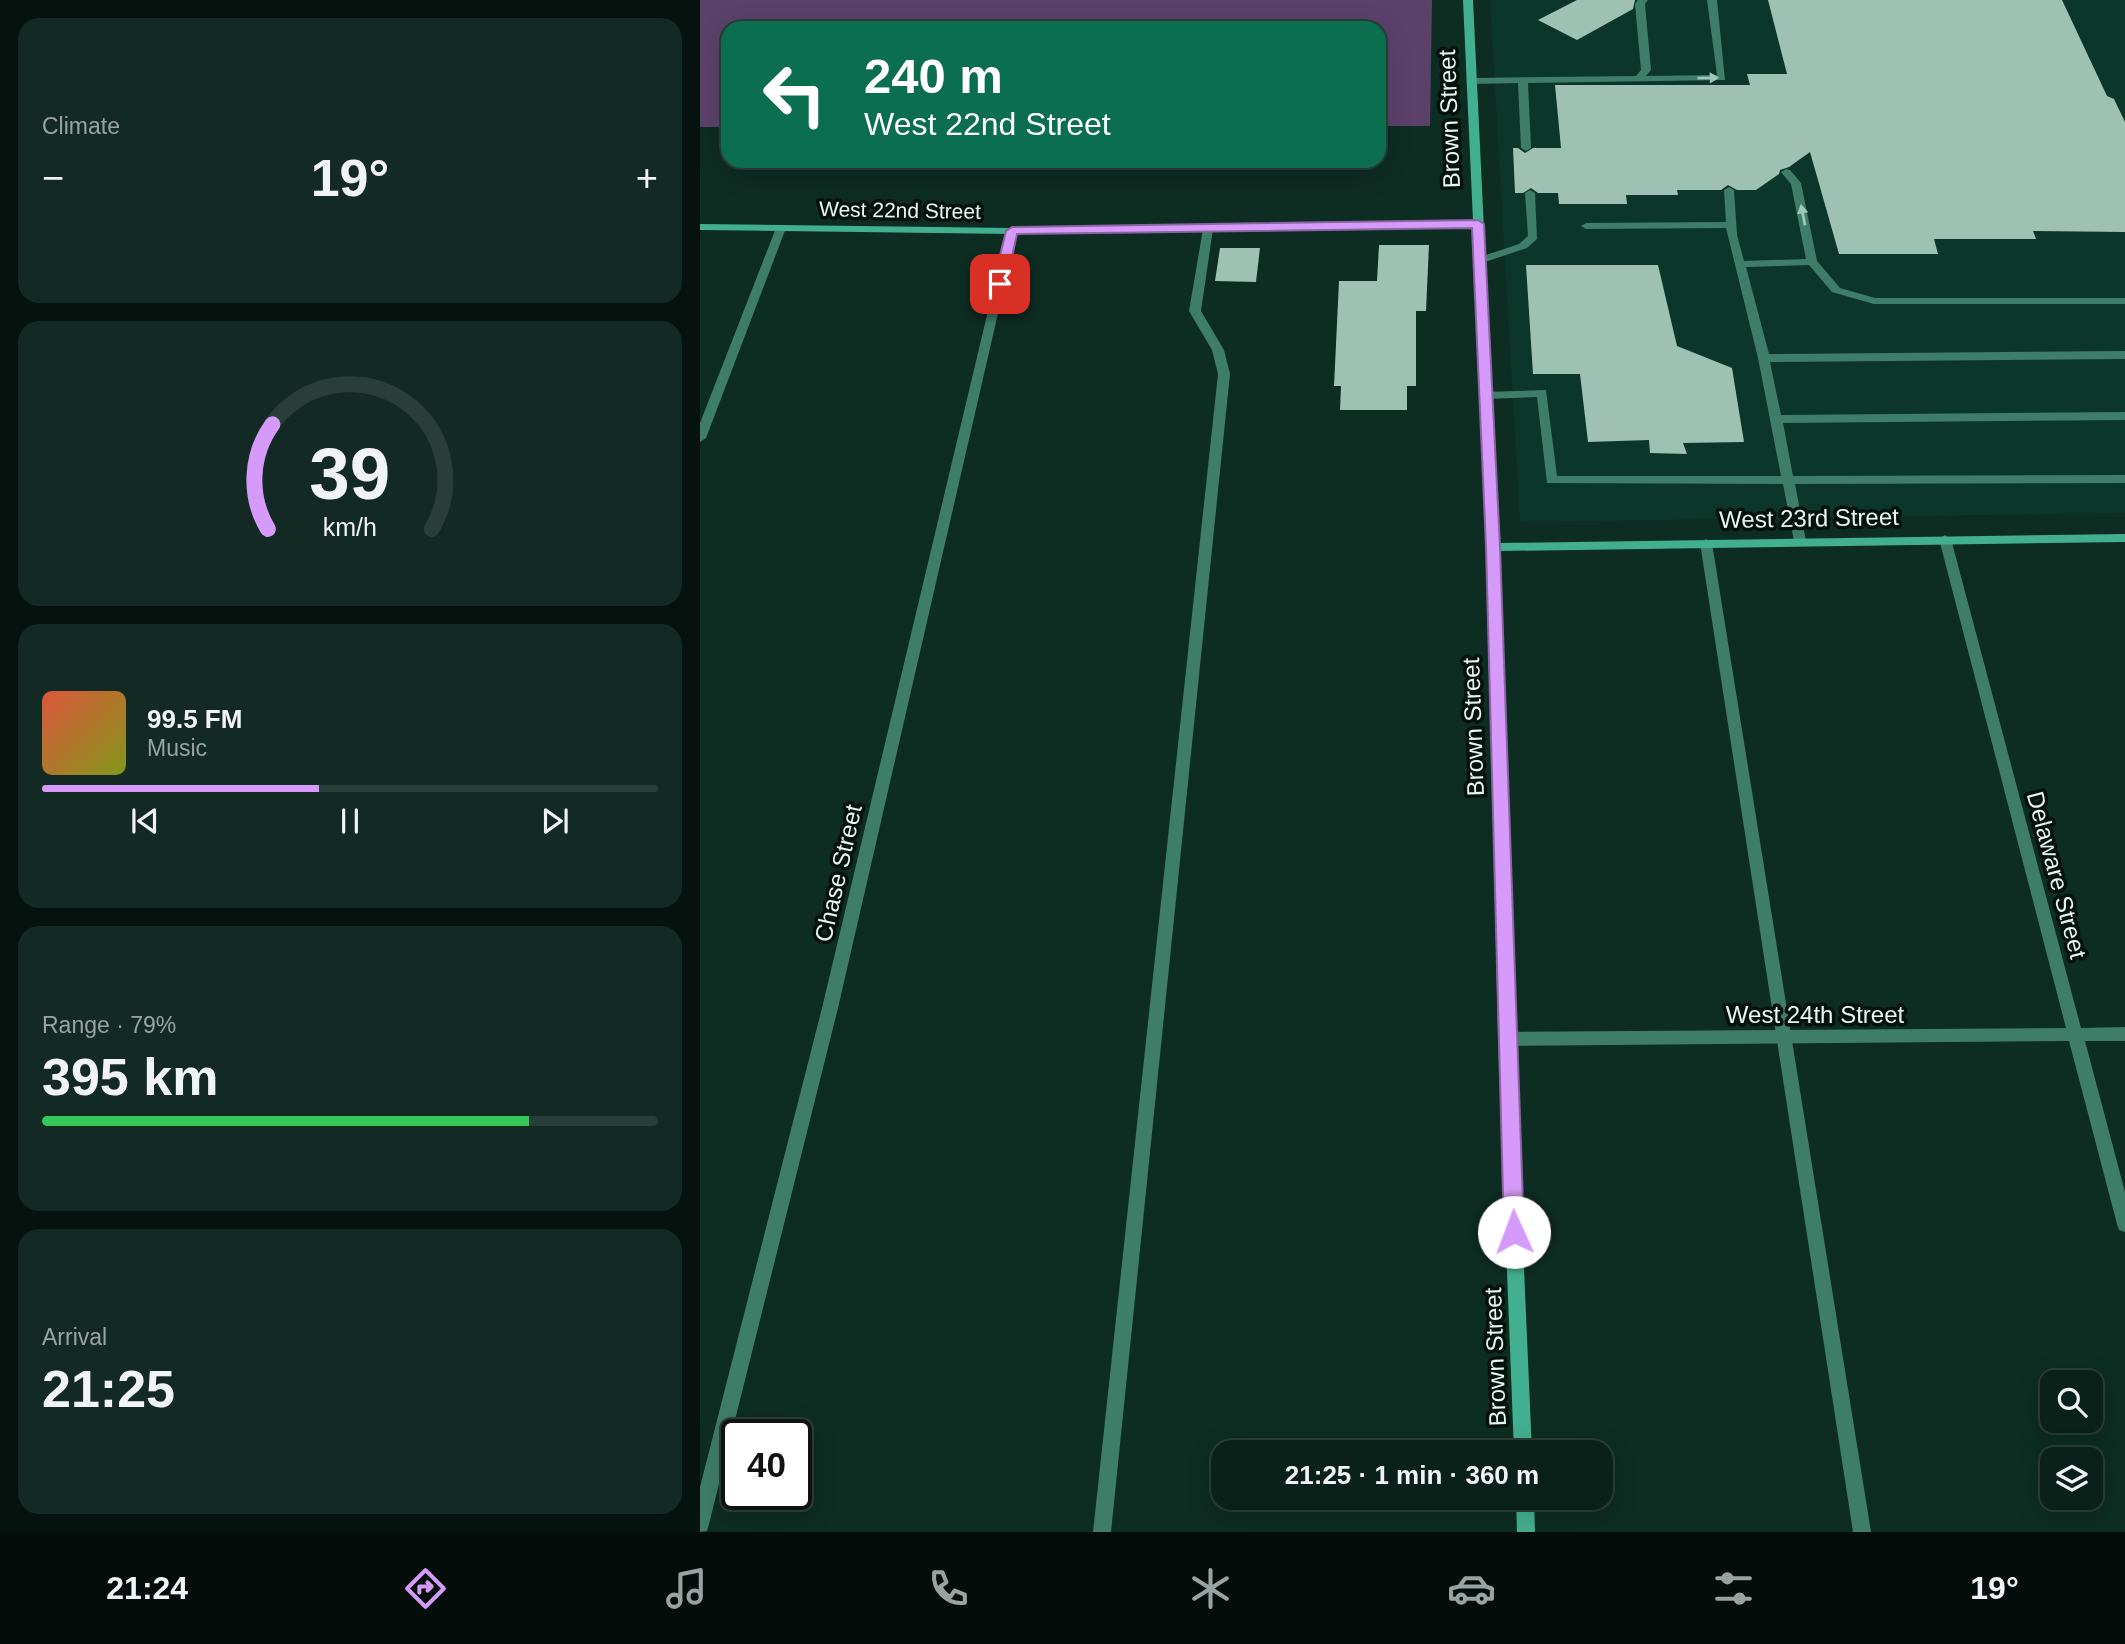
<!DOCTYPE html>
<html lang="en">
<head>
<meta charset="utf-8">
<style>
	:root { --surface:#0a211a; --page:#132923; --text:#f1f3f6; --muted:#99a3a2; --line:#2a3e39; --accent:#d69bfa }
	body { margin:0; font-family:Arial,sans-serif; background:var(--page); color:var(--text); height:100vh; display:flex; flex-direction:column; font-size:26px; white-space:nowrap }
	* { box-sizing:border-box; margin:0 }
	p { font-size:23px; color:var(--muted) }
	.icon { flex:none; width:38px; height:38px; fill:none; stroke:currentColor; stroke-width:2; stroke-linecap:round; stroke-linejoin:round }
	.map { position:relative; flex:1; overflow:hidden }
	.panel { display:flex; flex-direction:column; gap:18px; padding:18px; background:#06120e; width:700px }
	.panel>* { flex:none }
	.hud { position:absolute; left:21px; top:21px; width:665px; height:147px; border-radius:21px; box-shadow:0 7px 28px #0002,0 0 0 2px var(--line); background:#0b6e4f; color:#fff; overflow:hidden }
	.fabs { position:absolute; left:1340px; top:1370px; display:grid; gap:14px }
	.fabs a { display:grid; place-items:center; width:63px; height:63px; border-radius:14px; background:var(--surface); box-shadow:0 7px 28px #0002,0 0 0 2px var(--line); font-size:35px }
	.speed { position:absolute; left:21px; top:1419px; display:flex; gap:14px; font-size:35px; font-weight:700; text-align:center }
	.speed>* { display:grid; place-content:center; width:91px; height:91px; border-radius:50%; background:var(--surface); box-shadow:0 7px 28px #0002,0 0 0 2px var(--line); line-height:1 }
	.speed .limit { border:4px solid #111; border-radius:10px; background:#fff; color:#111 }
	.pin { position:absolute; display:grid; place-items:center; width:60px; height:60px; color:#fff; margin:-30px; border-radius:14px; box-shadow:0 4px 10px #0006 }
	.me { position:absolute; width:77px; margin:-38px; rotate:358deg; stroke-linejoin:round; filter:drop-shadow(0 0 5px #0008) }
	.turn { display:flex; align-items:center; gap:24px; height:147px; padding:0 28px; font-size:32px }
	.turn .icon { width:91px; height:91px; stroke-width:2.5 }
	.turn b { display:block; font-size:49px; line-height:60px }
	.big { font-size:52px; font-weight:700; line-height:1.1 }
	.panel .widget { flex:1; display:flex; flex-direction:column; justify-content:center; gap:10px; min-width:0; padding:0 24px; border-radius:21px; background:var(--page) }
	.panel .dial { align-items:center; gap:0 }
	.dial svg { height:182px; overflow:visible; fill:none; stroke:var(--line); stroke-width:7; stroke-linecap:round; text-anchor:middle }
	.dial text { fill:var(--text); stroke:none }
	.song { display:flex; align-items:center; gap:21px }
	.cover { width:84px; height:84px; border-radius:10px; background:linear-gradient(135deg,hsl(10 70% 55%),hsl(70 70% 35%)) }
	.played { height:7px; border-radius:4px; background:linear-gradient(90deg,var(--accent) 45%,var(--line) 45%) }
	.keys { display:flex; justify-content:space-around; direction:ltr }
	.heat { display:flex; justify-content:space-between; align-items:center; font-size:38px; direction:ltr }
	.charge { height:10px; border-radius:5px; background:linear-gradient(90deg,#34c759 79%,var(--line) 0) }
	.trip { position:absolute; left:511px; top:1440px; width:402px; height:70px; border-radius:21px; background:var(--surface); box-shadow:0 7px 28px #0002,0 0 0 2px var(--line); font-weight:700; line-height:70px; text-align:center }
	.menu { display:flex; height:112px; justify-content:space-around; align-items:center; background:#040d0a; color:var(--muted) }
	.menu .icon { width:49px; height:49px }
	.menu .selected { color:var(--accent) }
	.menu b { font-size:32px; color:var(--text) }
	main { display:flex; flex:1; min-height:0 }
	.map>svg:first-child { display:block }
	.built { fill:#0c362a }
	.green { fill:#5b416a }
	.building { fill:#9fc1b4 }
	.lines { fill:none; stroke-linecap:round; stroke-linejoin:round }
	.lane { fill:#3e7d68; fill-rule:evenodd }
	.street { fill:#3e7d68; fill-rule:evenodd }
	.secondary { fill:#42af8e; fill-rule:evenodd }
	.oneway { fill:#a3c6ba }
	.route { fill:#d69bfa; stroke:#8b65a2; stroke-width:2 }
	.labels { text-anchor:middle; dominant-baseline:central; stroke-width:7; stroke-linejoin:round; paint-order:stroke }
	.far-street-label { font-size:21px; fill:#e6f7f0; stroke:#05110d }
	.street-label { font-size:24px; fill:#e6f7f0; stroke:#05110d }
</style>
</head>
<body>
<main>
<section class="panel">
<div class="widget"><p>Climate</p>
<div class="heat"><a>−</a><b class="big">19°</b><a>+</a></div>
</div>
<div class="widget dial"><svg viewBox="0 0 100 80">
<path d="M14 69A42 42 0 1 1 86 69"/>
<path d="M14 69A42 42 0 0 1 16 23" stroke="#d69bfa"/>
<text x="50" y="56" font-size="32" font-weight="700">39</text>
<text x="50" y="72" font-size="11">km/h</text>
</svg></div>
<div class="widget">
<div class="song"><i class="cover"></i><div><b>99.5 FM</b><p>Music</p></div></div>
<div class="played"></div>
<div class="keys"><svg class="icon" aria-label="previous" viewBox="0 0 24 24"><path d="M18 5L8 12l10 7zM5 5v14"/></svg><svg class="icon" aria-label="pause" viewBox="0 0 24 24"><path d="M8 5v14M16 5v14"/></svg><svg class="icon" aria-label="next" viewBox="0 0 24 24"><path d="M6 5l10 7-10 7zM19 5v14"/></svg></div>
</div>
<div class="widget"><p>Range · 79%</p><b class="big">395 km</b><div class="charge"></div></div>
<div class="widget"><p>Arrival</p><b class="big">21:25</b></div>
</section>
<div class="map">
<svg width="1425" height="1532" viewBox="0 0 1425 1532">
	<rect width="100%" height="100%" fill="#0d2c22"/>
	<polygon class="built" points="790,0 1425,0 1425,513 820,522"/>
	<polygon class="green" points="0,0 732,0 730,126 679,126 679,28 28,28 28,127 0,127"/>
	<g class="building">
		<polygon points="877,0 935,0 933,9 877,40 838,20"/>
		<polygon points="1068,0 1362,0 1407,96 1414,99 1425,122 1425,232 1333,231 1336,239 1234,239 1238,254 1139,254 1110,152 1089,167 1080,170 1079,174 1056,190 1037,190 1028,185 1021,190 977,190 978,195 926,195 927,204 859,204 858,193 838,193 831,188 823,193 815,193 813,148 818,148 825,153 833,148 861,148 855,85 1050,85 1047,74 1087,74"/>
		<polygon points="679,245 729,245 726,311 716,311 716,386 707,386 707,410 640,410 641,386 634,386 639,281 677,281"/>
		<polygon points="520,248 560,248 556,282 515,281"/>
		<polygon points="826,265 958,265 977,346 1032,368 1044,442 983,443 987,454 950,453 949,440 888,442 880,374 833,374"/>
	</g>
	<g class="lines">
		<g class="lane">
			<polygon points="938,0 948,0 945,4 951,70 946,76 1017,75 1007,0 1017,0 1025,80 828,83 831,148 826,151 821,148 818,83 771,84 766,81 771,78 936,76 941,70 935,4"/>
			<polygon points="1086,169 1090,170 1101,183 1117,261 1140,288 1175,298 1425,298 1425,304 1174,304 1132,292 1109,265 1046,267 1069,354 1425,351 1425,359 1070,362 1081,415 1425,412 1425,420 1083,423 1093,476 1425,475 1425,483 1095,484 1106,541 1100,545 1094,541 1083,484 847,483 837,397 786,399 780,395 782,392 846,390 857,476 1081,476 1058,358 1026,228 886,229 881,226 886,223 1026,222 1024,190 1029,187 1034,190 1037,235 1044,261 1106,259 1091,184 1081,172"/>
			<polygon points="830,190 835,193 837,239 827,248 782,263 774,263 774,259 819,244 828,236 825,193"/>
			<polygon points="81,225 86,228 6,438 0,442 0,423 76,228"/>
			<polygon points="508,226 513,229 501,311 524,350 530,374 411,1532 393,1532 518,374 512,350 489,311 503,229"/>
			<polygon points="1006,539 1012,543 1171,1532 1153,1532 1000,543"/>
		</g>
		<g class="street">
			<polygon points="312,228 317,231 138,1008 9,1524 7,1531 0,1532 0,1487 122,1008 307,231"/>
			<polygon points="1245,535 1251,539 1381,1028 1425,1027 1425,1041 1385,1041 1425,1192 1425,1232 1419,1230 1417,1224 1369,1041 806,1046 800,1044 798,1039 800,1034 806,1032 1366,1028 1239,539"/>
		</g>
		<g class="secondary">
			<polygon points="763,0 773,0 799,543 1425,534 1425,542 799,551 814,1039 832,1452 814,1452 798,1039 787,547 773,227 312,234 0,230 0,224 312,228 773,221"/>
			<polygon points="816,1498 834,1498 835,1532 817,1532"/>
		</g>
	</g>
	<defs><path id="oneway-solid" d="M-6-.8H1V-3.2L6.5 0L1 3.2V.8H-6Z" transform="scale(1.75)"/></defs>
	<g class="oneway">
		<use href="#oneway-solid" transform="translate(1008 78) rotate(-1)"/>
		<use href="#oneway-solid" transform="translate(1103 215) rotate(-101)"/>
	</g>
	<polygon class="route" points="778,220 784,224 800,547 824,1232 821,1238 814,1241 807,1238 804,1232 786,547 772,228 317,234 306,284 300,288 293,284 306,231 312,227"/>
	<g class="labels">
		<g class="far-street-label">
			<text transform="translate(200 210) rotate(1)">West 22nd Street</text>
		</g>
		<g class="street-label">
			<text transform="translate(749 119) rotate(-92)">Brown Street</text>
			<text transform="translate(1109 518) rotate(-1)">West 23rd Street</text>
			<text transform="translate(773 727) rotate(-92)">Brown Street</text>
			<text transform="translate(138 873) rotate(-77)">Chase Street</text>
			<text transform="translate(1357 875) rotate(75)">Delaware Street</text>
			<text x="1115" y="1014">West 24th Street</text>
			<text transform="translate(795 1357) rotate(-92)">Brown Street</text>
		</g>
	</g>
</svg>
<div class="fabs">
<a><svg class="icon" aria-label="search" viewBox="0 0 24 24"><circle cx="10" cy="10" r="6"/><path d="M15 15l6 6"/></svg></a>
<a><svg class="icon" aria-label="layers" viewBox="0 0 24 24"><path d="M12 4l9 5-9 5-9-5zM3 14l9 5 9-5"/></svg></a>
</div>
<div class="speed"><div class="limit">40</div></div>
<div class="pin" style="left:300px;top:284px;background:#d93025"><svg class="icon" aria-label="arrive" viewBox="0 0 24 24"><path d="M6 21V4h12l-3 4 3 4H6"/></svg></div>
<svg class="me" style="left:814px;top:1232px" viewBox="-20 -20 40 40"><circle r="19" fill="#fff"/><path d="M0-13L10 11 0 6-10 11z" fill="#d69bfa"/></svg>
<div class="trip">21:25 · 1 min · 360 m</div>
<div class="hud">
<div class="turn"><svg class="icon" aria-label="left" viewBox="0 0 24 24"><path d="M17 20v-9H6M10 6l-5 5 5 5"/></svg><div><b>240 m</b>West 22nd Street</div></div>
</div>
</div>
</main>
<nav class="menu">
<b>21:24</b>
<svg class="icon selected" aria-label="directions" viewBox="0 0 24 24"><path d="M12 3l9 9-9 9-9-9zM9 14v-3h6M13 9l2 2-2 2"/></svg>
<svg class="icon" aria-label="music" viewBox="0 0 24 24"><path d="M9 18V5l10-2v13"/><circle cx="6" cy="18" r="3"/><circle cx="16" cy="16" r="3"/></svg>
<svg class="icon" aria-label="phone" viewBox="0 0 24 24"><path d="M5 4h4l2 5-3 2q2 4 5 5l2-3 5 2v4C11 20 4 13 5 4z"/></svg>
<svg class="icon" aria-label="climate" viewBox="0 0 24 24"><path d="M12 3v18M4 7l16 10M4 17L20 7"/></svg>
<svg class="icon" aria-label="car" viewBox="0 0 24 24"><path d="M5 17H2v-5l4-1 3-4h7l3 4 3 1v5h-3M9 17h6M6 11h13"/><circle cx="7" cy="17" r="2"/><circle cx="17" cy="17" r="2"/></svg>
<svg class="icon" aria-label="filters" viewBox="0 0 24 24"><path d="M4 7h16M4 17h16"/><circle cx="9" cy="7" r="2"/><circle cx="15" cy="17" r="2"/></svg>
<b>19°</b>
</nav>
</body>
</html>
